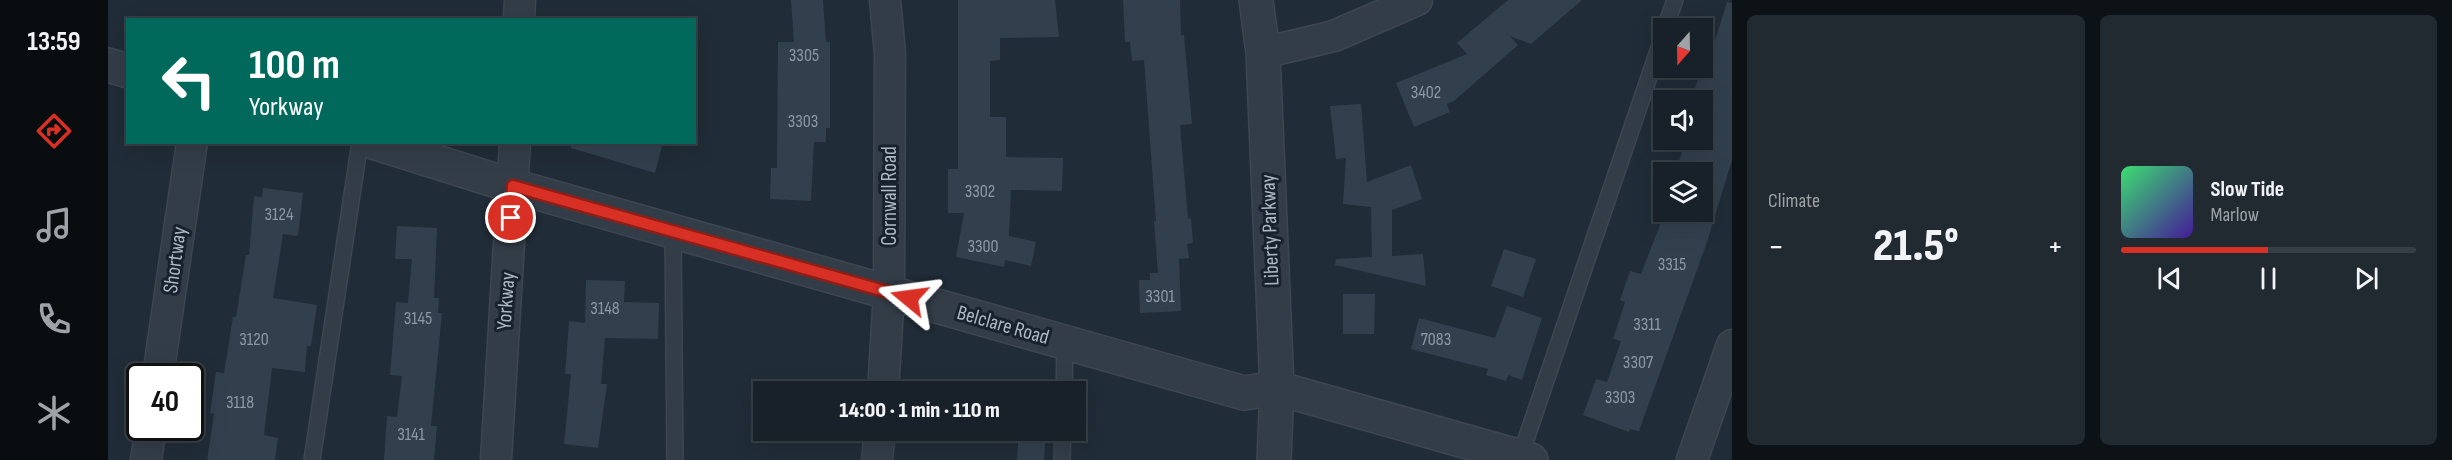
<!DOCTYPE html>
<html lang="en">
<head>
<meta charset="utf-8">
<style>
	:root { --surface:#182129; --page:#212931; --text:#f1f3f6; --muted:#9fa3a8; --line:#363e46; --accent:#d93025 }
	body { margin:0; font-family:"Sofia Sans Condensed",sans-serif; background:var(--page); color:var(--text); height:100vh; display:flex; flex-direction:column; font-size:22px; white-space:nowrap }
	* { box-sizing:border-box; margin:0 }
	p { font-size:20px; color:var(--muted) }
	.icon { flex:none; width:33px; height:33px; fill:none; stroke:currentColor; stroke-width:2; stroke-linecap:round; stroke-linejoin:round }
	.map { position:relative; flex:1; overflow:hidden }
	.details { display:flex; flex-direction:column; gap:15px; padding:15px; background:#0d1217; width:720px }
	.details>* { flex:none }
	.guide { position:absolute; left:18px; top:18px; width:570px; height:126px; border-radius:0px; box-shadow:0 6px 24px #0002,0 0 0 2px var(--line); background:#00695c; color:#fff; overflow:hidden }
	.needle { width:39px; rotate:200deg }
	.fabs { position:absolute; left:1545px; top:18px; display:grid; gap:12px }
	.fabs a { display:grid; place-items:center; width:60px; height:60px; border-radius:0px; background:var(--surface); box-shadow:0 6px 24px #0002,0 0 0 2px var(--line); font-size:30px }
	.speed { position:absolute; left:18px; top:363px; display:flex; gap:12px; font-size:30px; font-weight:700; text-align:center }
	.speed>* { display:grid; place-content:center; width:78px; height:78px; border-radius:50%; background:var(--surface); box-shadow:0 6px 24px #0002,0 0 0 2px var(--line); line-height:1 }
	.speed .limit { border:3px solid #111; border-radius:9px; background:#fff; color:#111 }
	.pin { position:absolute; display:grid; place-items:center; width:51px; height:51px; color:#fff; margin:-26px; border:3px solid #fff; border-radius:50%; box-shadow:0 2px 6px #0007 }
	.me { position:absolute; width:66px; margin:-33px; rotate:286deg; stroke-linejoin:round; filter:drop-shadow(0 0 4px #0008) }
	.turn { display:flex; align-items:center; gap:21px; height:126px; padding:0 24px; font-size:27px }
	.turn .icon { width:78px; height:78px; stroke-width:2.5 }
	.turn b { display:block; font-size:42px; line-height:51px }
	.big { font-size:45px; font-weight:800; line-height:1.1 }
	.details .tile { flex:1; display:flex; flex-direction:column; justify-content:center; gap:9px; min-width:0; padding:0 21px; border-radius:9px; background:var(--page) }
	.song { display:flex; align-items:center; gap:18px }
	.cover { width:72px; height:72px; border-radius:9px; background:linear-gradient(135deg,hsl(140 70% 55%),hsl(260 70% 35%)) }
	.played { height:6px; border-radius:3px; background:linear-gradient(90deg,var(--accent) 50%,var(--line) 50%) }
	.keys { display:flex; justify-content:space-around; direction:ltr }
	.heat { display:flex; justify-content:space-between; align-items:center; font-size:33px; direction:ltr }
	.details .tiles { flex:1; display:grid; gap:15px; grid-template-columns:repeat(2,1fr) }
	.trip { position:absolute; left:645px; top:381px; width:333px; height:60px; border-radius:0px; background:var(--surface); box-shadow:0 6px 24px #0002,0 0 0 2px var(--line); font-weight:800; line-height:60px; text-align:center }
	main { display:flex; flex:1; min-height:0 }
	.menu { display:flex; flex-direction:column; width:108px; justify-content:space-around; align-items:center; background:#0a0d10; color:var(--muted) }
	.menu .icon { width:42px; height:42px }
	.menu .on { color:var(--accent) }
	.menu b { font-size:27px; color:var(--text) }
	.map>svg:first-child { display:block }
	.building { fill:#32404e }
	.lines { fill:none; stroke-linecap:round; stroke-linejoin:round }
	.service-casing { stroke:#3d4651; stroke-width:18 }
	.minor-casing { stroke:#3d4651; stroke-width:33 }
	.tertiary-casing { stroke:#3d4651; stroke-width:36 }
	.service { stroke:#333d48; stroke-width:15 }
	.minor { stroke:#333d48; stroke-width:30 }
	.tertiary { stroke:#333d48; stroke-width:33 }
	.route-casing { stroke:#8d1f18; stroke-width:15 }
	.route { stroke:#d93025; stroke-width:10 }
	.labels { text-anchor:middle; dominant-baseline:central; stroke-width:6; stroke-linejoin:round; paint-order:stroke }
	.number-label { font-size:18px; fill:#8c98a5 }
	.street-label { font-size:21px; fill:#adb8c5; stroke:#19222c }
</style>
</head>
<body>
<main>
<nav class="menu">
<b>13:59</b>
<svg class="icon on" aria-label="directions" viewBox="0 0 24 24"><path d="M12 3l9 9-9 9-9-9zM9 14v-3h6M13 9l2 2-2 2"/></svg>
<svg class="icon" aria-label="music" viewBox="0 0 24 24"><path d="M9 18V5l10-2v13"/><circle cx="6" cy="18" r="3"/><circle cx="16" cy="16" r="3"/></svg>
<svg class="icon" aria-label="phone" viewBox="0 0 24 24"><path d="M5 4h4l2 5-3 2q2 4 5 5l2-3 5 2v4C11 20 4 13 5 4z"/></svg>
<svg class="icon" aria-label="climate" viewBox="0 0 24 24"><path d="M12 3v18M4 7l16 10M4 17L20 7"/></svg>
</nav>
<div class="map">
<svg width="1624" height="460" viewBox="0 0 1624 460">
	<rect width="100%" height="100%" fill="#202c37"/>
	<g class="building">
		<polygon points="683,0 715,0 718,42 722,42 722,128 718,128 718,142 706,142 703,201 662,199 663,168 669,168 670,42 686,42"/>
		<polygon points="850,0 947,0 951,37 892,38 892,60 882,61 882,117 898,117 898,157 955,158 954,191 903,190 901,236 928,242 923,266 897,260 896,267 848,257 856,213 840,213 840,169 850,169"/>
		<polygon points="1015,0 1072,0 1073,35 1076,35 1084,124 1072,125 1080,219 1083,218 1085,243 1079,244 1081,258 1071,259 1073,311 1032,313 1031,280 1042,280 1042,273 1050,273 1046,221 1048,221 1036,60 1024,61 1022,42 1017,42"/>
		<polygon points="1400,0 1474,0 1423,44 1402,36 1410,45 1346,101 1339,104 1342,112 1306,127 1288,83 1359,54 1349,43"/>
		<polygon points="1619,2 1624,3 1624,160 1599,242 1531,431 1522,429 1521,432 1475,415 1488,379 1499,382 1513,341 1505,339 1517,302 1512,300 1522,271 1533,274 1557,212 1594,212 1594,172 1571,172 1572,169 1569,167 1578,140 1594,140 1594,100 1583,100 1594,68 1598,70"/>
		<polygon points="1253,104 1259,182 1303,165 1314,199 1284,210 1284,256 1315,254 1318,286 1227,265 1228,259 1264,257 1263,207 1235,204 1238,158 1228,159 1222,106"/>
		<polygon points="464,142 555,142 547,173 463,148"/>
		<polygon points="155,188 195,193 190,236 175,234 165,298 209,305 203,346 199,346 197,372 164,368 156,435 170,438 167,460 99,460 106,414 102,413 108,372 116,373 125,317 128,317 138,255 141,255 146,196 154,197"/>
		<polygon points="289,226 329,228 326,298 331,298 330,313 334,313 323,426 329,426 326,460 276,460 279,416 289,417 294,376 282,375 288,302 300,303 304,259 287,259"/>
		<polygon points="1396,249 1428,259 1415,297 1383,286"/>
		<polygon points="478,280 517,281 516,302 551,303 550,339 497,338 493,384 499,384 490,448 456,444 463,374 457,374 461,321 477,323"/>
		<polygon points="1235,294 1267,294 1266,334 1235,334"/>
		<polygon points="1399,306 1434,318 1414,380 1400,375 1398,381 1378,375 1380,369 1303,349 1311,318 1387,338"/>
		<polygon points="911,430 938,430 936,460 909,460"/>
	</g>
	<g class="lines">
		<defs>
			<g id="service">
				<polyline points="1557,28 1567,0"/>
				<polyline points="565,230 567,460"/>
				<polyline points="956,392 957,343"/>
				<polyline points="1412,457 1556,33"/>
				<polyline points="204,460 252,142"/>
				<polyline points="954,460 955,430"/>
			</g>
			<g id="minor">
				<polyline points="411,20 412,0"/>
				<polyline points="1155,53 1226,36 1309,0"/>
				<polyline points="50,376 84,142"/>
				<polyline points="775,392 781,292 782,54 777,0"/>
				<polyline points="38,460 43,428"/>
				<polyline points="388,460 407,142"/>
				<polyline points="769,460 772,430"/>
				<polyline points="1584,460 1624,345"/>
			</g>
			<g id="tertiary">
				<polyline points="1148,0 1155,53 1169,388 1166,460"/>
				<polyline points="0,65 20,71"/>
				<polyline points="265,142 405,186 1136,393 1169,388 1423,460"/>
			</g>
		</defs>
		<use href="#service" class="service-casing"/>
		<use href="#minor" class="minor-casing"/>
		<use href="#tertiary" class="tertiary-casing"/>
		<use href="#service" class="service"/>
		<use href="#minor" class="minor"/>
		<use href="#tertiary" class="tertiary"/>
	</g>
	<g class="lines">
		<defs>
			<polyline id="route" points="403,218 405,186 801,298"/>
		</defs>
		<use href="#route" class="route-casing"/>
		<use href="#route" class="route"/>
	</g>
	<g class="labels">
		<g class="number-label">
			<text x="696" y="55">3305</text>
			<text x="1318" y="92">3402</text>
			<text x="695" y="121">3303</text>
			<text x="872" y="191">3302</text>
			<text x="171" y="214">3124</text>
			<text x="875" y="246">3300</text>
			<text x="1564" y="264">3315</text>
			<text x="1052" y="296">3301</text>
			<text x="497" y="308">3148</text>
			<text x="310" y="318">3145</text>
			<text x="1539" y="324">3311</text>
			<text x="146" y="339">3120</text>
			<text x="1328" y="339">7083</text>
			<text x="1530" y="362">3307</text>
			<text x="1512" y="397">3303</text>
			<text x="132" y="402">3118</text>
			<text x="303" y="434">3141</text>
		</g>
		<g class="street-label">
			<text transform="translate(781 196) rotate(-90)">Cornwall Road</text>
			<text transform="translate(1162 230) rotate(-92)">Liberty Parkway</text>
			<text transform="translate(67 260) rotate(-82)">Shortway</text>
			<text transform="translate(398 301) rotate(-86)">Yorkway</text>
			<text transform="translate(895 325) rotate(16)">Belclare Road</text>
		</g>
	</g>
</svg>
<div class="fabs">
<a><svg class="needle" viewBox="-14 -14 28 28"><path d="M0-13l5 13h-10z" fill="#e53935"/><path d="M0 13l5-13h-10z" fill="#9fa3a8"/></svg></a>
<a><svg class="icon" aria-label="sound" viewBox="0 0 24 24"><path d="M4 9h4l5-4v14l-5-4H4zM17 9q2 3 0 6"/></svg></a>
<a><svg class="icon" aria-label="layers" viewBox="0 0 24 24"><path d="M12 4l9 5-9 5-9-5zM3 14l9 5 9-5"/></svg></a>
</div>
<div class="speed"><div class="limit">40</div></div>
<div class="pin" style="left:403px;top:218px;background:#d93025"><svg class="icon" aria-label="arrive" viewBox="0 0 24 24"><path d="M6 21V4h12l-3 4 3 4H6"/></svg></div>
<svg class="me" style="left:801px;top:298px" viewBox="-20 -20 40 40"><path d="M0-17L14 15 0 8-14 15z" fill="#d93025" stroke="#fff" stroke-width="4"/></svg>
<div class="trip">14:00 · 1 min · 110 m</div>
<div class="guide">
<div class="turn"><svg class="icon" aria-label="left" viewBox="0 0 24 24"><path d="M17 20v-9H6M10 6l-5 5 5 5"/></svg><div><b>100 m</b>Yorkway</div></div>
</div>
</div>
<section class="details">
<div class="tiles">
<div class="tile"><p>Climate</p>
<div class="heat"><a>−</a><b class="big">21.5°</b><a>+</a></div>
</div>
<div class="tile">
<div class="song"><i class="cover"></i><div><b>Slow Tide</b><p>Marlow</p></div></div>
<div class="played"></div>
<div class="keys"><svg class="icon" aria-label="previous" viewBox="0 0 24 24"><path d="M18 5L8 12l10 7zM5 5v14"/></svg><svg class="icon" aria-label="pause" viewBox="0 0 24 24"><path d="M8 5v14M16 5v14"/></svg><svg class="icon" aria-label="next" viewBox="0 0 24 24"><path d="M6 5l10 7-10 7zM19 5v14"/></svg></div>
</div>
</div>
</section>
</main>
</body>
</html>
